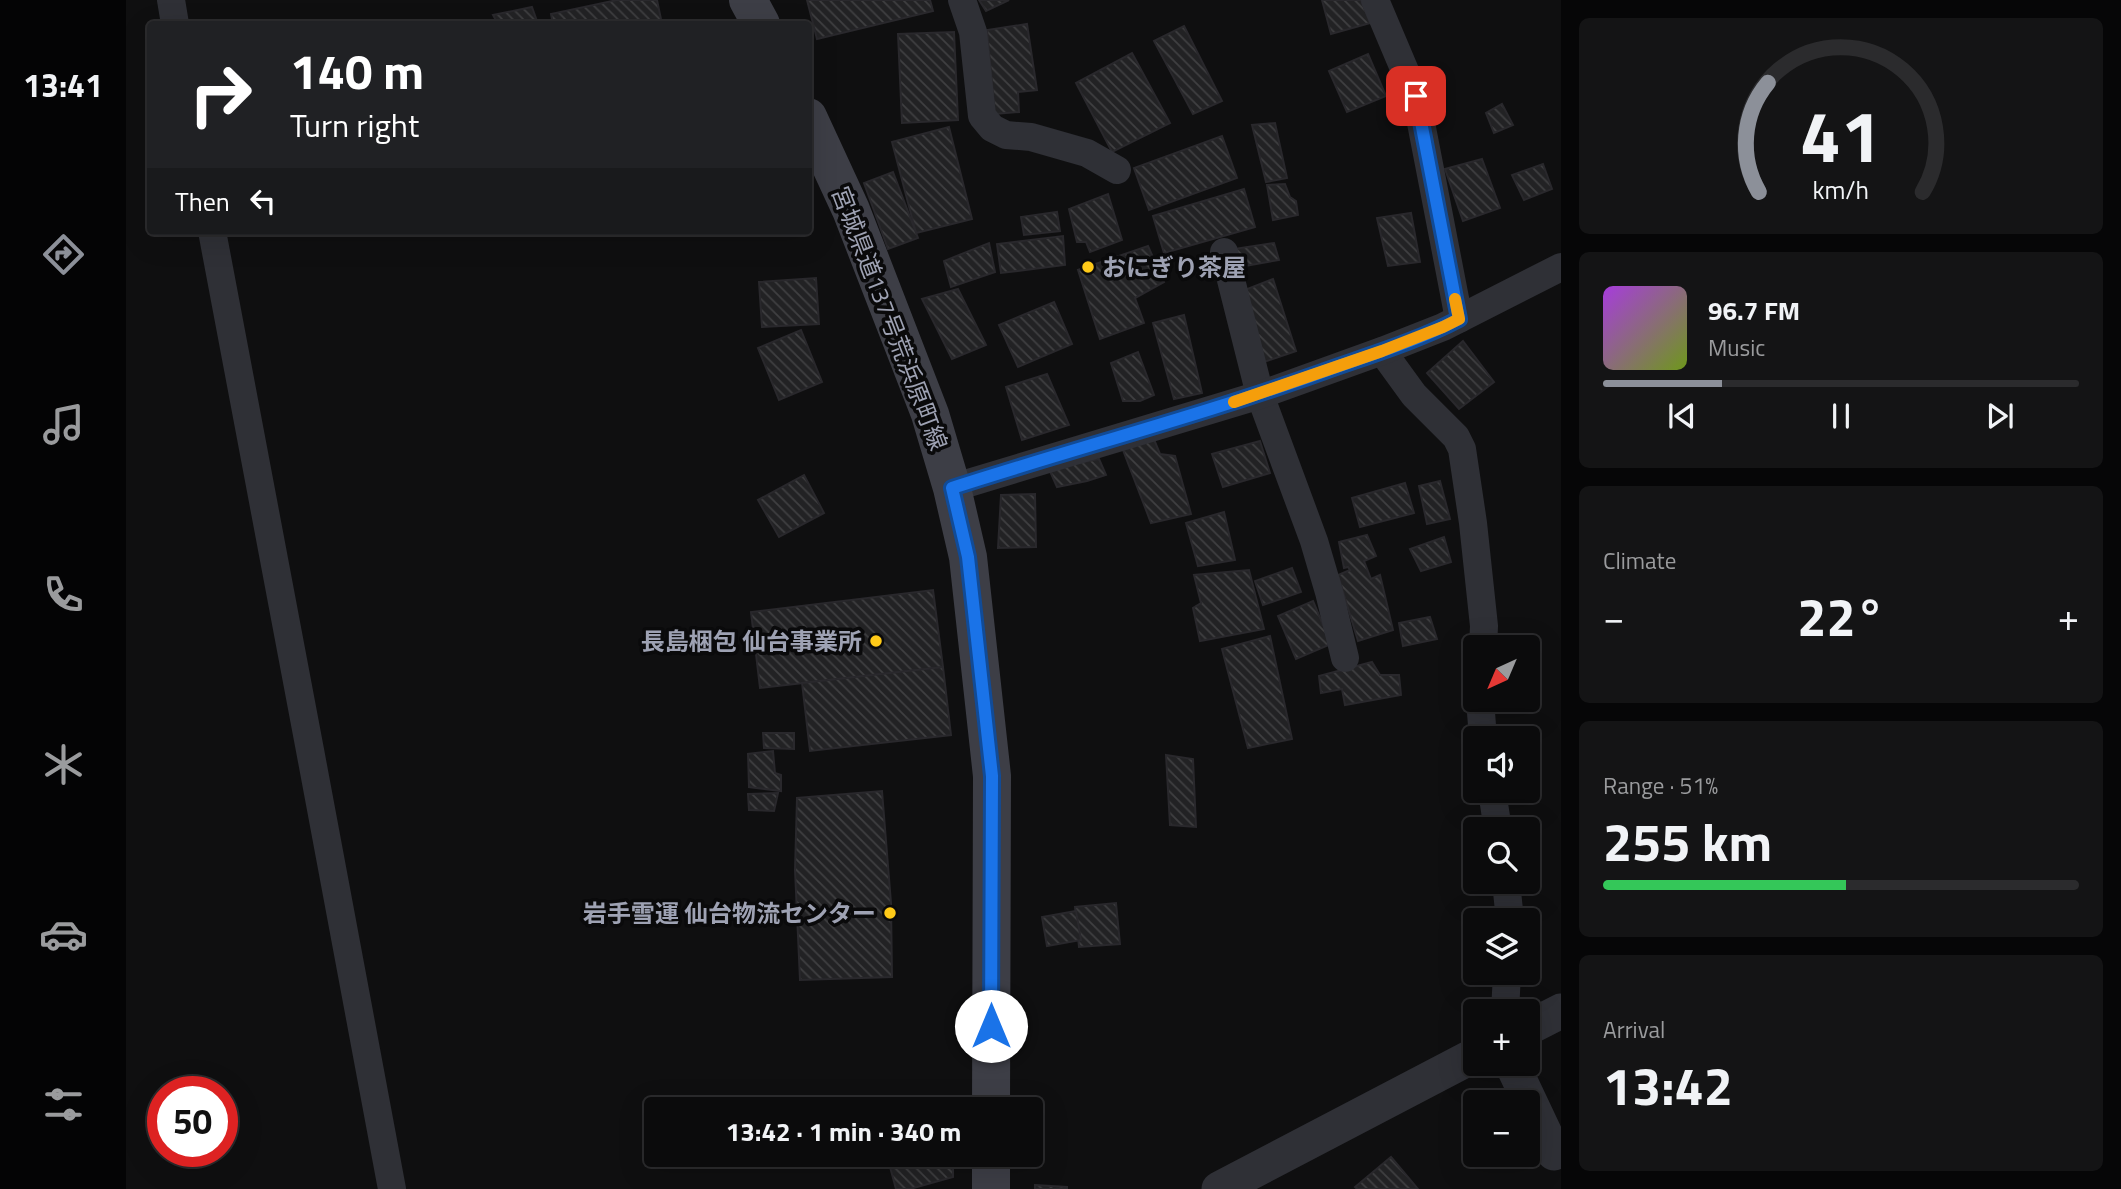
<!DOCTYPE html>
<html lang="en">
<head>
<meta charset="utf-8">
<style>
	:root { --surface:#0b0b0c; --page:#141415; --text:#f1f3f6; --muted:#9a9b9d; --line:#2b2b2d; --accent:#8c9099 }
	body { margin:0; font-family:"Titillium Web","Noto Sans JP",sans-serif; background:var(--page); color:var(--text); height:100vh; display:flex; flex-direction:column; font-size:26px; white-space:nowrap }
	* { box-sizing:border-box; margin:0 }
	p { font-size:23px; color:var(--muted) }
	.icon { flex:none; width:38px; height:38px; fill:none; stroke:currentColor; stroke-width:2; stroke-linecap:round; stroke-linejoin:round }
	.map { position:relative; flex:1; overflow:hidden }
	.panel { display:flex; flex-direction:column; gap:18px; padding:18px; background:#060607; width:560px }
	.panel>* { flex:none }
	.top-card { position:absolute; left:21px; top:21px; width:665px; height:214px; border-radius:7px; box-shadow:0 7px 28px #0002,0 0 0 2px var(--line); background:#202124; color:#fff; overflow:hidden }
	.needle { width:46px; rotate:224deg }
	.fabs { position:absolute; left:1337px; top:635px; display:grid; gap:14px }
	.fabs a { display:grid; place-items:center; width:77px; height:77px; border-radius:7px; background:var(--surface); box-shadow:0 7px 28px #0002,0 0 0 2px var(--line); font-size:35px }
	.speed { position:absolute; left:21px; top:1076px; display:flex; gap:14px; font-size:35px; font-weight:700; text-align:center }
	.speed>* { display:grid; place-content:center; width:91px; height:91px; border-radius:50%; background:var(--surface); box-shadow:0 7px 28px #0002,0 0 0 2px var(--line); line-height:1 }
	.speed .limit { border:10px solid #d22; background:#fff; color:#111 }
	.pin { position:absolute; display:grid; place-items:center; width:60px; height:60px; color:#fff; margin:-30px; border-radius:14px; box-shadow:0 4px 10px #0006 }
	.me { position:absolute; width:77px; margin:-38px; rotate:0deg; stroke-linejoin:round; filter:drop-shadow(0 0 5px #0008) }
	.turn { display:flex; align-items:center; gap:24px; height:147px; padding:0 28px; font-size:32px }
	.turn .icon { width:91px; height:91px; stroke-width:2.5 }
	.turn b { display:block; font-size:49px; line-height:60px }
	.then { display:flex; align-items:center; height:66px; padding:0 28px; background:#0003; gap:14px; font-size:26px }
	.big { font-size:52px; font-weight:700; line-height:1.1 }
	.panel .card { flex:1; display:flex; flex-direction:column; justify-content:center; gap:10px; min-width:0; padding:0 24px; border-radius:10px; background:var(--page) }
	.panel .dial { align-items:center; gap:0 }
	.dial svg { height:182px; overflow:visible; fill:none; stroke:var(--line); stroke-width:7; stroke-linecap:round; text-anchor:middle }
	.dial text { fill:var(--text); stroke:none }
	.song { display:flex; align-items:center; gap:21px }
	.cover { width:84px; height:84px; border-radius:10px; background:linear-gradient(135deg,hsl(280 70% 55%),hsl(80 70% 35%)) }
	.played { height:7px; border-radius:4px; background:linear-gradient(90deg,var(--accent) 25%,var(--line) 25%) }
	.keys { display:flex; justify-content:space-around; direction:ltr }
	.heat { display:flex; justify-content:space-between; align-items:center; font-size:38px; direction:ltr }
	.charge { height:10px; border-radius:5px; background:linear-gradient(90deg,#34c759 51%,var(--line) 0) }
	.trip { position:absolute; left:518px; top:1097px; width:399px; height:70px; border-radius:7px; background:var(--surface); box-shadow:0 7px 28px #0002,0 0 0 2px var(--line); font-weight:700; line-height:70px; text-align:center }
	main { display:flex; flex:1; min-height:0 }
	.menu { display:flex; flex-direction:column; width:126px; justify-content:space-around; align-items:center; background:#040405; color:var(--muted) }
	.menu .icon { width:49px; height:49px }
	.menu .current { color:var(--accent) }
	.menu b { font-size:32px; color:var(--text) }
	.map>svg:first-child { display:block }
	.building { fill:url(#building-back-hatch); stroke:#29282c; stroke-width:2 }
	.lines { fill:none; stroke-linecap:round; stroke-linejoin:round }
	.minor { stroke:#2f3036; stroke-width:28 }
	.tertiary { stroke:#2f3036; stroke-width:35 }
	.secondary { stroke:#3d3e46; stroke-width:38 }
	.route-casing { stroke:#114b97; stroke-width:18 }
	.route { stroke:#1a73e8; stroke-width:12 }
	.slow { stroke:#f59e0b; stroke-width:12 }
	.poi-dot { fill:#ffca18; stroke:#0a0a0b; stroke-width:2.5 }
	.labels { text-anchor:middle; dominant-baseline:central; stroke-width:7; stroke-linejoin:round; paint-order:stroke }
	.poi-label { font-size:24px; font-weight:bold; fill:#9ea2b3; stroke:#0a0a0b; text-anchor:end }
	.street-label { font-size:24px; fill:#9ea2b3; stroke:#0a0a0b }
</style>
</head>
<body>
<main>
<nav class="menu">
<b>13:41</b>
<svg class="icon current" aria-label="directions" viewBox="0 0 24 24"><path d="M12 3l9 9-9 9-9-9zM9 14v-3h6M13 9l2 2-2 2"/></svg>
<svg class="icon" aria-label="music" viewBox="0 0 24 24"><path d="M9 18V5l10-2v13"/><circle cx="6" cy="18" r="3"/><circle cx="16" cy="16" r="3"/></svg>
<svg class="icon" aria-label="phone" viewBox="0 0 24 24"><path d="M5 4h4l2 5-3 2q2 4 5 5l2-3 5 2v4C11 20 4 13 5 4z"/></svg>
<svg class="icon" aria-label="climate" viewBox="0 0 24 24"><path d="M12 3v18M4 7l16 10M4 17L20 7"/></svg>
<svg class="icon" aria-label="car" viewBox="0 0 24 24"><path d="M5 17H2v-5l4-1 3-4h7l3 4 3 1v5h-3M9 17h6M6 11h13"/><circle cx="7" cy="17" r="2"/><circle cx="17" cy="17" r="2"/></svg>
<svg class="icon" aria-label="filters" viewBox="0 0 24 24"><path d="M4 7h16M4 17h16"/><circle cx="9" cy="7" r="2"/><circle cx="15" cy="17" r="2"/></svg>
</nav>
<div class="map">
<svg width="1435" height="1189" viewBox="0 0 1435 1189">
	<defs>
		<pattern id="building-back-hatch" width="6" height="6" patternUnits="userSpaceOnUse" patternTransform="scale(1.75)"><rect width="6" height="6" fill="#222224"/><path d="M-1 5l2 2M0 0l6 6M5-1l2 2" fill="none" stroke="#3f3f41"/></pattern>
	</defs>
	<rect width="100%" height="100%" fill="#0f0f10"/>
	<g class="building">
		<polygon points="491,0 531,0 536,24 427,24 425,14"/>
		<polygon points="681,0 804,0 807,11 691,39"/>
		<polygon points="853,0 883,0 860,11"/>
		<polygon points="1196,0 1235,0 1244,23 1205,34"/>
		<polygon points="406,7 412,24 372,24 367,15"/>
		<polygon points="901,24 911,90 892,92 893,112 869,114 861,30"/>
		<polygon points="1058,26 1096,101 1067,114 1028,41"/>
		<polygon points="828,32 832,120 776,123 772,34"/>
		<polygon points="1006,53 1044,123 986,152 950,83"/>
		<polygon points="1242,54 1260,96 1221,112 1203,71"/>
		<polygon points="1376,104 1387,125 1368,133 1360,113"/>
		<polygon points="1149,123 1161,178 1140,182 1126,125"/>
		<polygon points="823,127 846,219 790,233 766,142"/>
		<polygon points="1096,136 1111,178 1023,210 1008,168"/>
		<polygon points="1356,159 1374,208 1337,221 1319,169"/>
		<polygon points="1417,164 1426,189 1398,200 1386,175"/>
		<polygon points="767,172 792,238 762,249 738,183"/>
		<polygon points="1159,184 1164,197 1170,201 1172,215 1147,220 1141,185"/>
		<polygon points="1118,189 1129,227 1038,253 1027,216"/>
		<polygon points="982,194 996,240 964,252 960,242 951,242 943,209"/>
		<polygon points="931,212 934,231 898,235 895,217"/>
		<polygon points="1285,213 1294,262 1262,266 1251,218"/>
		<polygon points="937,236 939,265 875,273 871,244"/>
		<polygon points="863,243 869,272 825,287 818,261"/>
		<polygon points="1148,243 1153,260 1113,267 1108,249"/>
		<polygon points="1022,246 1038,282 1009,298 1018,323 974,339 952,270"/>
		<polygon points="690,278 693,324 636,327 633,282"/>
		<polygon points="1147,279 1170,351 1138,362 1116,291"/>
		<polygon points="832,289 860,345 826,359 796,299"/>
		<polygon points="928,302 946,344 892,367 873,325"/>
		<polygon points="1058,315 1076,393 1048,399 1027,323"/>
		<polygon points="675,330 696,382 653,400 632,348"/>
		<polygon points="1337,341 1368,382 1333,409 1301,373"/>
		<polygon points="1012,352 1028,395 1014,401 997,401 985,363"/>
		<polygon points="921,374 943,425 896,440 880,387"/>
		<polygon points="1027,437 1034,454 1049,456 1065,514 1025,523 997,450"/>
		<polygon points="1134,441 1144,473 1097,487 1086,454"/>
		<polygon points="973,459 980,475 961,481 931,487 923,469"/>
		<polygon points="678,475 698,513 653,537 632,500"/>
		<polygon points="1314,481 1324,519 1301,524 1293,486"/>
		<polygon points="1279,483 1288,513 1234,527 1226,498"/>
		<polygon points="909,494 910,547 872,548 875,495"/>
		<polygon points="1098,512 1109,560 1072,566 1060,523"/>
		<polygon points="1241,535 1250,556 1238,561 1245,579 1254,575 1267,630 1232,641 1212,575 1224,570 1222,567 1218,568 1213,542"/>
		<polygon points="1318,537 1325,562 1295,571 1284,549"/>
		<polygon points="1166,568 1175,592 1137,605 1129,581"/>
		<polygon points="1123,570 1138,629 1074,641 1067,608 1075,603 1068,575"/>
		<polygon points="807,590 817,667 634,688 625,612"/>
		<polygon points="1187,601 1205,644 1170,659 1152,616"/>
		<polygon points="1304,617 1311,639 1277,646 1273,623"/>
		<polygon points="1144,636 1166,739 1122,748 1096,649"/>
		<polygon points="1246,662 1254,675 1273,675 1275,695 1219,705 1216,689 1195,693 1193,676"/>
		<polygon points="817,667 825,735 684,751 676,683"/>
		<polygon points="637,733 668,733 668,749 638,748"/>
		<polygon points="647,751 649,773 655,775 655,791 623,787 622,754"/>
		<polygon points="1040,755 1067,759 1070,827 1044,825"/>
		<polygon points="756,791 765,903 766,977 674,980 669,870 671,798"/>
		<polygon points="652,793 648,811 623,810 622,794"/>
		<polygon points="990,903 994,944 953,947 949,907"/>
		<polygon points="950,911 955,940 921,946 916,917"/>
		<polygon points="810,1155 827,1155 827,1177 784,1189 770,1189 764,1167"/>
		<polygon points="1265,1157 1292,1189 1231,1189 1229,1187"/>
		<polygon points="909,1185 941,1187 941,1189 909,1189"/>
	</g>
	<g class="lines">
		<g class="minor">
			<polyline points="45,0 49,24"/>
			<polyline points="836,0 847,32 856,116 866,128 880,135 905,137 961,153 991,170"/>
			<polyline points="1249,0 1290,97 1333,319"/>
			<path d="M86,231C145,551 208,869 266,1189"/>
			<polyline points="1098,252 1134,395 1188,541 1203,592 1219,658"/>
			<polyline points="1256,351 1288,395 1330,437 1336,449 1347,523 1358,626 1357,648"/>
			<polyline points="826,488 1134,395 1256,351 1317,327 1435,267"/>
			<polyline points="1354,700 1357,738"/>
			<polyline points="1366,791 1372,830"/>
			<polyline points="1380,882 1384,920"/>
			<polyline points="1379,1012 1381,973"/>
		</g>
		<g class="tertiary">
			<polyline points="1402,1028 1435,1011"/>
			<polyline points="1386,1064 1428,1153"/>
			<polyline points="1093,1189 1349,1055"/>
		</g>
		<g class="secondary">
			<polyline points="622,0 635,24"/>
			<polyline points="682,117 725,210 804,414 826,488 842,557 866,776 865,1110"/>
			<polyline points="865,1189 865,1155"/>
		</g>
	</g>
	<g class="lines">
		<defs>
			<path id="route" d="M865,1026L866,776L842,557L826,488C950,448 1076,415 1199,371C1244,355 1291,341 1333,319L1290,96"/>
		</defs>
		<use href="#route" class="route-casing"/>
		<use href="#route" class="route"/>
		<polyline class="slow" points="1108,402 1256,351 1317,327 1333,319 1329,299"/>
	</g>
	<g class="poi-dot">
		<circle cx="962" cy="267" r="7"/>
		<circle cx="750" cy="641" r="7"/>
		<circle cx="764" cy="913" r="7"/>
	</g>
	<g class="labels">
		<g class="poi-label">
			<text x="976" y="267" text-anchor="start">おにぎり茶屋</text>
			<text x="736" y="641">長島梱包 仙台事業所</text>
			<text x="750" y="913">岩手雪運 仙台物流センター</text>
		</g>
		<g class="street-label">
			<text transform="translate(764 318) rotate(69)">宮城県道137号荒浜原町線</text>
		</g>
	</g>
</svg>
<div class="fabs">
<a><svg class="needle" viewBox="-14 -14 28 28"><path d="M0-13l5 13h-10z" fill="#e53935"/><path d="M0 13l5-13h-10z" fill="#9a9b9d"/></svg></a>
<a><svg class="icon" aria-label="sound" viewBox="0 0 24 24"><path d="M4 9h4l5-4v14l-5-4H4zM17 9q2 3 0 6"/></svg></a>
<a><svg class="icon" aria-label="search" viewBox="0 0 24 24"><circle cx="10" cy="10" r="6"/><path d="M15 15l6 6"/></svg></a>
<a><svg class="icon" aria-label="layers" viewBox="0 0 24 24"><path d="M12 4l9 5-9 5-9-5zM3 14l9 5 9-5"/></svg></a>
<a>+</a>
<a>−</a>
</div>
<div class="speed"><div class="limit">50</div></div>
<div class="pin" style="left:1290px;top:96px;background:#d93025"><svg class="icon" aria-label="arrive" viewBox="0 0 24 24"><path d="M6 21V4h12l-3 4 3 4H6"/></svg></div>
<svg class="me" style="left:865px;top:1026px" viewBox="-20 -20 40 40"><circle r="19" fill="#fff"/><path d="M0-13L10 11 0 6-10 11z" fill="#1a73e8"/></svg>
<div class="trip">13:42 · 1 min · 340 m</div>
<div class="top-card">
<div class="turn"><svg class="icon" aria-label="right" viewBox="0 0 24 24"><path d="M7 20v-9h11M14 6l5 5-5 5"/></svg><div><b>140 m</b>Turn right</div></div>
<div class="then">Then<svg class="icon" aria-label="left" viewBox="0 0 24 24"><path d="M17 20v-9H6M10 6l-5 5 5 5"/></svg></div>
</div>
</div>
<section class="panel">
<div class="card dial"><svg viewBox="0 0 100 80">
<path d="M14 69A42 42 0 1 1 86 69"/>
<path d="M14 69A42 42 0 0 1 18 21" stroke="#8c9099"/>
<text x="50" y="56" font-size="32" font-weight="700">41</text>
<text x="50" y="72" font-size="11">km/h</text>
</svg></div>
<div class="card">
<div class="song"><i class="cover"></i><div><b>96.7 FM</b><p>Music</p></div></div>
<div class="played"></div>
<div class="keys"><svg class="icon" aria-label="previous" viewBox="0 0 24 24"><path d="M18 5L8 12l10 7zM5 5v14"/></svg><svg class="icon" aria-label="pause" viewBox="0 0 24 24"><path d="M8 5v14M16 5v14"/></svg><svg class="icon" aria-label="next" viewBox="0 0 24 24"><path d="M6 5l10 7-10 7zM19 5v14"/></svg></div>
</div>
<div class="card"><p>Climate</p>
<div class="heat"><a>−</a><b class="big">22°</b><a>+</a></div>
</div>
<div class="card"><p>Range · 51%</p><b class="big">255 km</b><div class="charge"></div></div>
<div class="card"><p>Arrival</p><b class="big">13:42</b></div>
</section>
</main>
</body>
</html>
